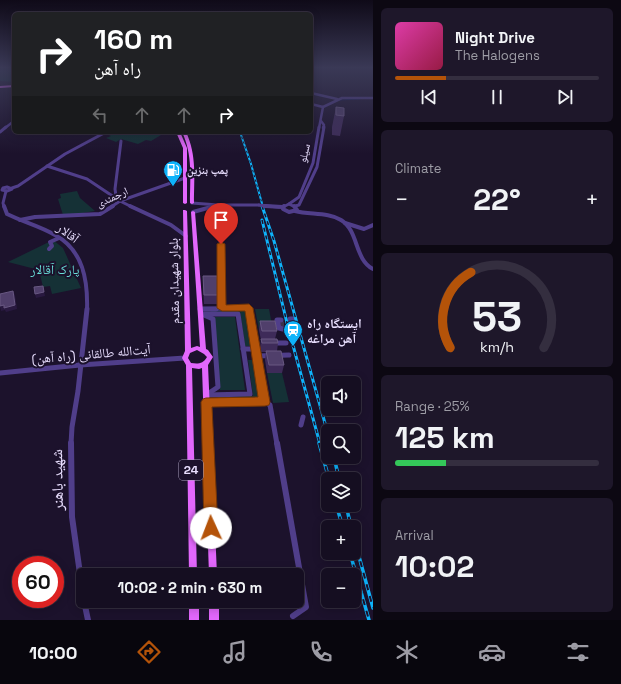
<!DOCTYPE html>
<html lang="en">
<head>
<meta charset="utf-8">
<style>
	:root { --surface:#150e21; --page:#1e172a; --text:#f1f3f6; --muted:#9d9ca5; --line:#342e3f; --accent:#b45309 }
	body { margin:0; font-family:"Space Grotesk","Noto Naskh Arabic",sans-serif; background:var(--page); color:var(--text); height:100vh; display:flex; flex-direction:column; font-size:15px; white-space:nowrap }
	* { box-sizing:border-box; margin:0 }
	p { font-size:13px; color:var(--muted) }
	.icon { flex:none; width:22px; height:22px; fill:none; stroke:currentColor; stroke-width:2; stroke-linecap:round; stroke-linejoin:round }
	.map { position:relative; flex:1; overflow:hidden }
	.panel { display:flex; flex-direction:column; gap:8px; padding:8px; background:#0c0812; width:248px }
	.panel>* { flex:none }
	.hud { position:absolute; left:12px; top:12px; width:301px; height:122px; border-radius:6px; box-shadow:0 2px 10px #0003,0 0 0 1px var(--line); background:#202124; color:#fff; overflow:hidden }
	.controls { position:absolute; left:321px; top:376px; display:grid; gap:8px }
	.controls a { display:grid; place-items:center; width:40px; height:40px; border-radius:6px; background:var(--surface); box-shadow:0 2px 10px #0003,0 0 0 1px var(--line); font-size:20px }
	.speed { position:absolute; left:12px; top:556px; display:flex; gap:8px; font-size:20px; font-weight:700; text-align:center }
	.speed>* { display:grid; place-content:center; width:52px; height:52px; border-radius:50%; background:var(--surface); box-shadow:0 2px 10px #0003,0 0 0 1px var(--line); line-height:1 }
	.speed .limit { border:6px solid #d22; background:#fff; color:#111 }
	.pin { position:absolute; display:grid; place-items:center; width:34px; height:34px; color:#fff; margin:-41px -17px; border-radius:50% 50% 50% 0; rotate:-45deg; box-shadow:0 0 4px #0007 }
	.pin .icon { rotate:45deg }
	.me { position:absolute; width:44px; margin:-22px; rotate:358deg; stroke-linejoin:round; filter:drop-shadow(0 0 3px #0008) }
	.turn { display:flex; align-items:center; gap:14px; height:84px; padding:0 16px; font-size:18px }
	.turn .icon { width:52px; height:52px; stroke-width:2.5 }
	.turn b { display:block; font-size:28px; line-height:34px }
	.lanes { display:flex; align-items:center; height:38px; padding:0 16px; background:#0003; justify-content:center; gap:20px; direction:ltr }
	.lanes .off { opacity:.35 }
	.big { font-size:30px; font-weight:800; line-height:1.1 }
	.panel .card { flex:1; display:flex; flex-direction:column; justify-content:center; gap:6px; min-width:0; padding:0 14px; border-radius:6px; background:var(--page) }
	.panel .dial { align-items:center; gap:0 }
	.dial svg { height:104px; overflow:visible; fill:none; stroke:var(--line); stroke-width:7; stroke-linecap:round; text-anchor:middle }
	.dial text { fill:var(--text); stroke:none }
	.song { display:flex; align-items:center; gap:12px }
	.cover { width:48px; height:48px; border-radius:6px; background:linear-gradient(135deg,hsl(320 70% 55%),hsl(340 70% 35%)) }
	.played { height:4px; border-radius:2px; background:linear-gradient(90deg,var(--accent) 25%,var(--line) 25%) }
	.keys { display:flex; justify-content:space-around; direction:ltr }
	.heat { display:flex; justify-content:space-between; align-items:center; font-size:22px; direction:ltr }
	.charge { height:6px; border-radius:3px; background:linear-gradient(90deg,#34c759 25%,var(--line) 0) }
	.trip { position:absolute; left:76px; top:568px; width:228px; height:40px; border-radius:6px; background:var(--surface); box-shadow:0 2px 10px #0003,0 0 0 1px var(--line); font-weight:800; line-height:40px; text-align:center }
	.menu { display:flex; height:64px; justify-content:space-around; align-items:center; background:#08060d; color:var(--muted) }
	.menu .icon { width:28px; height:28px }
	.menu .selected { color:var(--accent) }
	.menu b { font-size:18px; color:var(--text) }
	main { display:flex; flex:1; min-height:0 }
	.map>svg:first-child { display:block }
	.green { fill:#153136 }
	.lines { fill:none; stroke-linecap:round; stroke-linejoin:round }
	.stream { stroke:#0c174b; stroke-width:1 }
	.minor-tunnel { stroke:#3b314c; stroke-width:5; stroke-dasharray:5 2.5; stroke-linecap:butt }
	.minor-far4 { stroke:#503e8a; stroke-width:2.5 }
	.minor-far3 { stroke:#503e8a; stroke-width:3 }
	.minor-far2 { stroke:#503e8a; stroke-width:4 }
	.minor-far1 { stroke:#503e8a; stroke-width:5 }
	.minor { stroke:#503e8a; stroke-width:6 }
	.major { fill:#e267fc; fill-rule:evenodd }
	.rail-far2-casing { stroke:#0eb3fa; stroke-width:2 }
	.rail-far1-casing { stroke:#0eb3fa; stroke-width:3 }
	.rail-casing { stroke:#0eb3fa; stroke-width:3.5 }
	.rail-far2 { stroke:#1c122c; stroke-width:1; stroke-dasharray:2.5; stroke-linecap:butt }
	.rail-far1 { stroke:#1c122c; stroke-width:1.5; stroke-dasharray:4; stroke-linecap:butt }
	.rail { stroke:#1c122c; stroke-width:2; stroke-dasharray:6; stroke-linecap:butt }
	.minor-bridge-far1 { stroke:#503e8a; stroke-width:3 }
	.minor-bridge { stroke:#503e8a; stroke-width:4 }
	.wall { fill:#3e2b59 }
	.shaded-wall { fill:#291940 }
	.building { fill:#503f6b; stroke:#685882 }
	.route { fill:#b45309; stroke:#753606 }
	.labels { text-anchor:middle; dominant-baseline:central; stroke-width:4; stroke-linejoin:round; paint-order:stroke }
	.far-street-label { font-size:11px; fill:#e8defe; stroke:#1c122c }
	.far-poi-label { font-size:11px; font-weight:bold; fill:#e8defe; stroke:#1c122c; text-anchor:start }
	.shield { fill:#1c122c; stroke:#aba1bf; stroke-width:1 }
	.shield-label { font-size:12px; font-weight:bold; fill:#e8defe }
	.street-label { font-size:13px; fill:#e8defe; stroke:#1c122c }
	.park-label { font-size:13px; fill:#69dfd9; stroke:#1c122c }
	.poi-label { font-size:13px; font-weight:bold; fill:#e8defe; stroke:#1c122c; text-anchor:start }
	.near-street-label { font-size:16px; fill:#e8defe; stroke:#1c122c }
</style>
</head>
<body>
<main>
<div class="map">
<svg width="373" height="620" viewBox="0 0 373 620">
	<rect width="100%" height="100%" fill="#1c122c"/>
	<g class="green">
		<polygon points="0,68 14,68 14,82 0,81"/>
		<polygon points="107,132 166,132 151,141 146,140 138,144 121,139 116,142 106,138 111,136 104,133"/>
		<polygon points="77,191 80,198 95,211 76,214 63,215 58,199 61,198 60,194"/>
		<polygon points="53,240 63,248 81,288 52,294 50,286 43,287 39,270 8,262"/>
		<polygon points="210,309 246,309 251,346 245,346 240,312 211,312"/>
		<polygon points="255,309 269,309 273,330 259,330"/>
		<polygon points="214,317 235,317 245,390 220,390"/>
		<polygon points="248,360 254,360 260,401 218,400 218,396 253,396"/>
		<polygon points="267,373 282,373 289,402 273,403"/>
	</g>
	<g class="lines">
		<g class="stream">
			<polyline points="311,94 325,97"/>
			<polyline points="340,100 360,99"/>
		</g>
		<polyline class="minor-tunnel" points="279,324 292,324"/>
		<g class="minor-far4">
			<polyline points="311,93 337,99"/>
			<polyline points="311,104 323,107"/>
			<polyline points="321,121 324,125 323,128"/>
			<polyline points="5,128 14,121"/>
			<polyline points="319,128 323,107 342,98 373,98"/>
		</g>
		<g class="minor-far3">
			<polyline points="0,132 6,127"/>
			<polyline points="47,166 87,179 120,201 132,207"/>
			<polygon points="7,187 12,189 7,191 2,190 3,188"/>
			<polyline points="12,188 18,186 65,154 106,132"/>
			<polyline points="116,196 115,189 121,141"/>
			<polyline points="192,203 218,205 212,207"/>
			<polyline points="289,204 299,197 313,163 319,127"/>
			<polyline points="218,205 259,205"/>
			<polyline points="266,206 279,207"/>
			<polyline points="295,206 299,205 317,167 324,127"/>
			<polyline points="4,207 3,203 6,191"/>
			<polyline points="111,207 120,201 185,178"/>
			<polyline points="283,207 289,204 295,207"/>
		</g>
		<g class="minor-far2">
			<path d="M4,206L7,214C23,222 40,226 55,235C83,250 88,280 87,310"/>
			<polyline points="130,206 171,225 186,236"/>
			<polyline points="266,206 282,207"/>
			<polyline points="284,206 283,209 289,212 297,210 294,206"/>
			<polyline points="220,209 222,308"/>
			<path d="M295,211C310,215 328,212 341,220C359,231 354,259 373,269"/>
			<polyline points="193,212 215,206"/>
			<polyline points="20,220 35,217 100,214 113,206"/>
			<polyline points="345,223 364,229 373,225"/>
			<polyline points="49,249 52,246 50,242 59,238"/>
			<polyline points="200,309 249,308 249,310"/>
		</g>
		<g class="minor-far1">
			<polyline points="200,309 216,309"/>
			<polyline points="201,314 238,314 250,394 206,395"/>
			<polyline points="204,315 213,319 218,387 206,395"/>
			<polyline points="293,319 290,319 292,328 295,328"/>
			<polyline points="281,320 277,320 279,328 283,329"/>
			<polyline points="272,343 286,343"/>
			<polyline points="243,349 256,349"/>
			<polyline points="257,356 289,355"/>
			<polyline points="0,373 80,365 185,358"/>
			<polyline points="206,402 265,402 249,309"/>
			<polyline points="265,402 270,405 277,444"/>
			<polyline points="301,425 303,417"/>
			<polyline points="71,444 72,427 78,391 87,309"/>
		</g>
		<g class="minor">
			<polyline points="71,443 72,517 83,595"/>
			<polyline points="277,443 306,607 293,616"/>
			<polyline points="84,601 88,620"/>
		</g>
		<g class="major">
			<polygon points="14,85 14,87 0,88 0,86"/>
			<polygon points="176,132 180,132 187,148 187,203 185,204 183,203 183,148"/>
			<path d="M182,132H186C197,155 194,179 194,203L192,204L190,203C190,179 193,155 182,132Z"/>
			<path d="M183,210H185L187,211L191,348L197,346L200,347L191,212L193,211L195,212L206,349L208,350L213,357L208,365L217,575H209L202,368L199,369L192,368L197,575H189L186,365L182,358L185,351ZM197,350L204,354L207,357C203,364 198,364 191,363L188,358L190,353Z"/>
			<rect x="189" y="601" width="10" height="19"/>
			<rect x="209" y="601" width="10" height="19"/>
		</g>
		<defs>
			<polyline id="rail-far2" points="240,132 251,164 263,207"/>
			<g id="rail-far1">
				<polyline points="262,206 274,241 328,434"/>
				<polyline points="262,220 288,327 320,444"/>
			</g>
			<g id="rail">
				<polyline points="319,443 329,479"/>
				<polyline points="334,457 339,479"/>
				<polyline points="336,505 343,527"/>
				<polyline points="346,505 351,527"/>
				<polyline points="354,538 373,608"/>
				<polyline points="350,553 369,620"/>
			</g>
		</defs>
		<use href="#rail-far2" class="rail-far2-casing"/>
		<use href="#rail-far1" class="rail-far1-casing"/>
		<use href="#rail" class="rail-casing"/>
		<use href="#rail-far2" class="rail-far2"/>
		<use href="#rail-far1" class="rail-far1"/>
		<use href="#rail" class="rail"/>
		<polyline class="minor-bridge-far1" points="259,205 266,206"/>
		<polyline class="minor-bridge" points="264,206 266,206"/>
	</g>
	<g class="wall">
		<polygon points="336,107 344,116 340,136 332,135 332,127"/>
		<polygon points="203,276 219,295 218,304 204,304 203,285"/>
		<polygon points="260,321 277,331 275,339 278,343 277,351 284,365 282,373 267,373 265,360 266,352 260,352 260,348 261,340 259,330"/>
	</g>
	<g class="shaded-wall">
		<polygon points="43,286 45,296 36,298 35,294"/>
		<polygon points="13,291 15,295 17,309 6,312 5,310 1,311 0,306"/>
	</g>
	<g class="building">
		<polygon points="336,107 344,108 344,116 336,115"/>
		<polygon points="203,276 217,276 219,295 204,295"/>
		<polygon points="43,286 44,292 35,294 34,287"/>
		<polygon points="13,291 15,305 4,308 4,305 0,306 0,294"/>
		<polygon points="260,321 275,321 277,331 262,331"/>
		<polygon points="261,339 277,339 278,343 262,343"/>
		<polygon points="266,351 281,351 284,365 269,365"/>
	</g>
	<linearGradient id="sky" x2="0" y2="1"><stop stop-color="#0f0a18"/><stop offset="0.44" stop-color="#3a3956"/><stop offset="1" stop-color="#3a3956" stop-opacity="0"/></linearGradient>
	<rect width="373" height="154" fill="url(#sky)"/>
	<polygon class="route" points="221,242 225,244 226,305 249,304 253,308 270,402 269,405 265,406 212,407 218,528 216,533 211,535 206,533 204,528 201,402 203,399 206,398 258,397 245,311 222,311 217,308 217,244"/>
	<defs>
		<symbol id="fuel-pin" viewBox="-11 -11 22 30"><path d="M0 17L-7.5 6A9.5 9.5 0 1 1 7.5 6Z" fill="#0eb3fa" stroke="#1c122c"/><path d="M-5.5-6h7V0h2V4h1.3V-2.5L3-4.5l.8-.8L6-3V5H2.5V1h-1V6h-7ZM-4.2-4.7v3.2H.2V-4.7Z" fill="#fff"/></symbol>
		<symbol id="station-pin" viewBox="-11 -11 22 30"><path d="M0 17L-7.5 6A9.5 9.5 0 1 1 7.5 6Z" fill="#0eb3fa" stroke="#1c122c"/><path d="M-3-6H3Q5-6 5-4V2Q5 4 3 4L4.5 6H3L1.5 4h-3L-3 6H-4.5L-3 4Q-5 4-5 2V-4Q-5-6-3-6ZM-3.5-4v3h7v-3ZM-3.5 1v1.5H-2V1ZM2 1v1.5H3.5V1Z" fill="#fff"/></symbol>
	</defs>
	<g fill-rule="evenodd">
		<use href="#fuel-pin" x="162" y="159" width="22" height="30"/>
		<use href="#station-pin" x="282" y="319" width="22" height="30"/>
	</g>
	<g class="labels">
		<g class="far-street-label">
			<text transform="translate(304 153) rotate(-77)">سیلو</text>
			<text transform="translate(112 197) rotate(-25)">ارجمندی</text>
		</g>
		<g class="far-poi-label">
			<text x="187" y="170">پمپ بنزین</text>
		</g>
		<rect class="shield" x="179" y="460" width="24" height="20" rx="3"/>
		<g class="shield-label">
			<text x="191" y="470">24</text>
		</g>
		<g class="street-label">
			<text transform="translate(68 233) rotate(37)">آقالار</text>
			<text transform="translate(174 281) rotate(-91)">بلوار شهیدان مقدم</text>
			<text transform="translate(91 354) rotate(-5)">(راه آهن) آیت‌الله طالقانی</text>
		</g>
		<g class="park-label">
			<text x="55" y="269">پارک آقالار</text>
		</g>
		<g class="poi-label">
			<text x="307" y="323">ایستگاه راه<tspan x="307" dy="15">آهن مراغه</tspan></text>
		</g>
		<g class="near-street-label">
			<text transform="translate(57 480) rotate(-91)">شهید باهنر</text>
		</g>
	</g>
</svg>
<div class="controls">
<a><svg class="icon" aria-label="sound" viewBox="0 0 24 24"><path d="M4 9h4l5-4v14l-5-4H4zM17 9q2 3 0 6"/></svg></a>
<a><svg class="icon" aria-label="search" viewBox="0 0 24 24"><circle cx="10" cy="10" r="6"/><path d="M15 15l6 6"/></svg></a>
<a><svg class="icon" aria-label="layers" viewBox="0 0 24 24"><path d="M12 4l9 5-9 5-9-5zM3 14l9 5 9-5"/></svg></a>
<a>+</a>
<a>−</a>
</div>
<div class="speed"><div class="limit">60</div></div>
<div class="pin" style="left:221px;top:244px;background:#d93025"><svg class="icon" aria-label="arrive" viewBox="0 0 24 24"><path d="M6 21V4h12l-3 4 3 4H6"/></svg></div>
<svg class="me" style="left:211px;top:528px" viewBox="-20 -20 40 40"><circle r="19" fill="#fff"/><path d="M0-13L10 11 0 6-10 11z" fill="#b45309"/></svg>
<div class="trip">10:02 · 2 min · 630 m</div>
<div class="hud">
<div class="turn"><svg class="icon" aria-label="right" viewBox="0 0 24 24"><path d="M7 20v-9h11M14 6l5 5-5 5"/></svg><div><b>160 m</b>راه آهن</div></div>
<div class="lanes"><svg class="icon off" aria-label="left" viewBox="0 0 24 24"><path d="M17 20v-9H6M10 6l-5 5 5 5"/></svg><svg class="icon off" aria-label="ahead" viewBox="0 0 24 24"><path d="M12 20V5M6 11l6-6 6 6"/></svg><svg class="icon off" aria-label="ahead" viewBox="0 0 24 24"><path d="M12 20V5M6 11l6-6 6 6"/></svg><svg class="icon" aria-label="right" viewBox="0 0 24 24"><path d="M7 20v-9h11M14 6l5 5-5 5"/></svg></div>
</div>
</div>
<section class="panel">
<div class="card">
<div class="song"><i class="cover"></i><div><b>Night Drive</b><p>The Halogens</p></div></div>
<div class="played"></div>
<div class="keys"><svg class="icon" aria-label="previous" viewBox="0 0 24 24"><path d="M18 5L8 12l10 7zM5 5v14"/></svg><svg class="icon" aria-label="pause" viewBox="0 0 24 24"><path d="M8 5v14M16 5v14"/></svg><svg class="icon" aria-label="next" viewBox="0 0 24 24"><path d="M6 5l10 7-10 7zM19 5v14"/></svg></div>
</div>
<div class="card"><p>Climate</p>
<div class="heat"><a>−</a><b class="big">22°</b><a>+</a></div>
</div>
<div class="card dial"><svg viewBox="0 0 100 80">
<path d="M14 69A42 42 0 1 1 86 69"/>
<path d="M14 69A42 42 0 0 1 30 11" stroke="#b45309"/>
<text x="50" y="56" font-size="32" font-weight="700">53</text>
<text x="50" y="72" font-size="11">km/h</text>
</svg></div>
<div class="card"><p>Range · 25%</p><b class="big">125 km</b><div class="charge"></div></div>
<div class="card"><p>Arrival</p><b class="big">10:02</b></div>
</section>
</main>
<nav class="menu">
<b>10:00</b>
<svg class="icon selected" aria-label="directions" viewBox="0 0 24 24"><path d="M12 3l9 9-9 9-9-9zM9 14v-3h6M13 9l2 2-2 2"/></svg>
<svg class="icon" aria-label="music" viewBox="0 0 24 24"><path d="M9 18V5l10-2v13"/><circle cx="6" cy="18" r="3"/><circle cx="16" cy="16" r="3"/></svg>
<svg class="icon" aria-label="phone" viewBox="0 0 24 24"><path d="M5 4h4l2 5-3 2q2 4 5 5l2-3 5 2v4C11 20 4 13 5 4z"/></svg>
<svg class="icon" aria-label="climate" viewBox="0 0 24 24"><path d="M12 3v18M4 7l16 10M4 17L20 7"/></svg>
<svg class="icon" aria-label="car" viewBox="0 0 24 24"><path d="M5 17H2v-5l4-1 3-4h7l3 4 3 1v5h-3M9 17h6M6 11h13"/><circle cx="7" cy="17" r="2"/><circle cx="17" cy="17" r="2"/></svg>
<svg class="icon" aria-label="filters" viewBox="0 0 24 24"><path d="M4 7h16M4 17h16"/><circle cx="9" cy="7" r="2"/><circle cx="15" cy="17" r="2"/></svg>
</nav>
</body>
</html>
